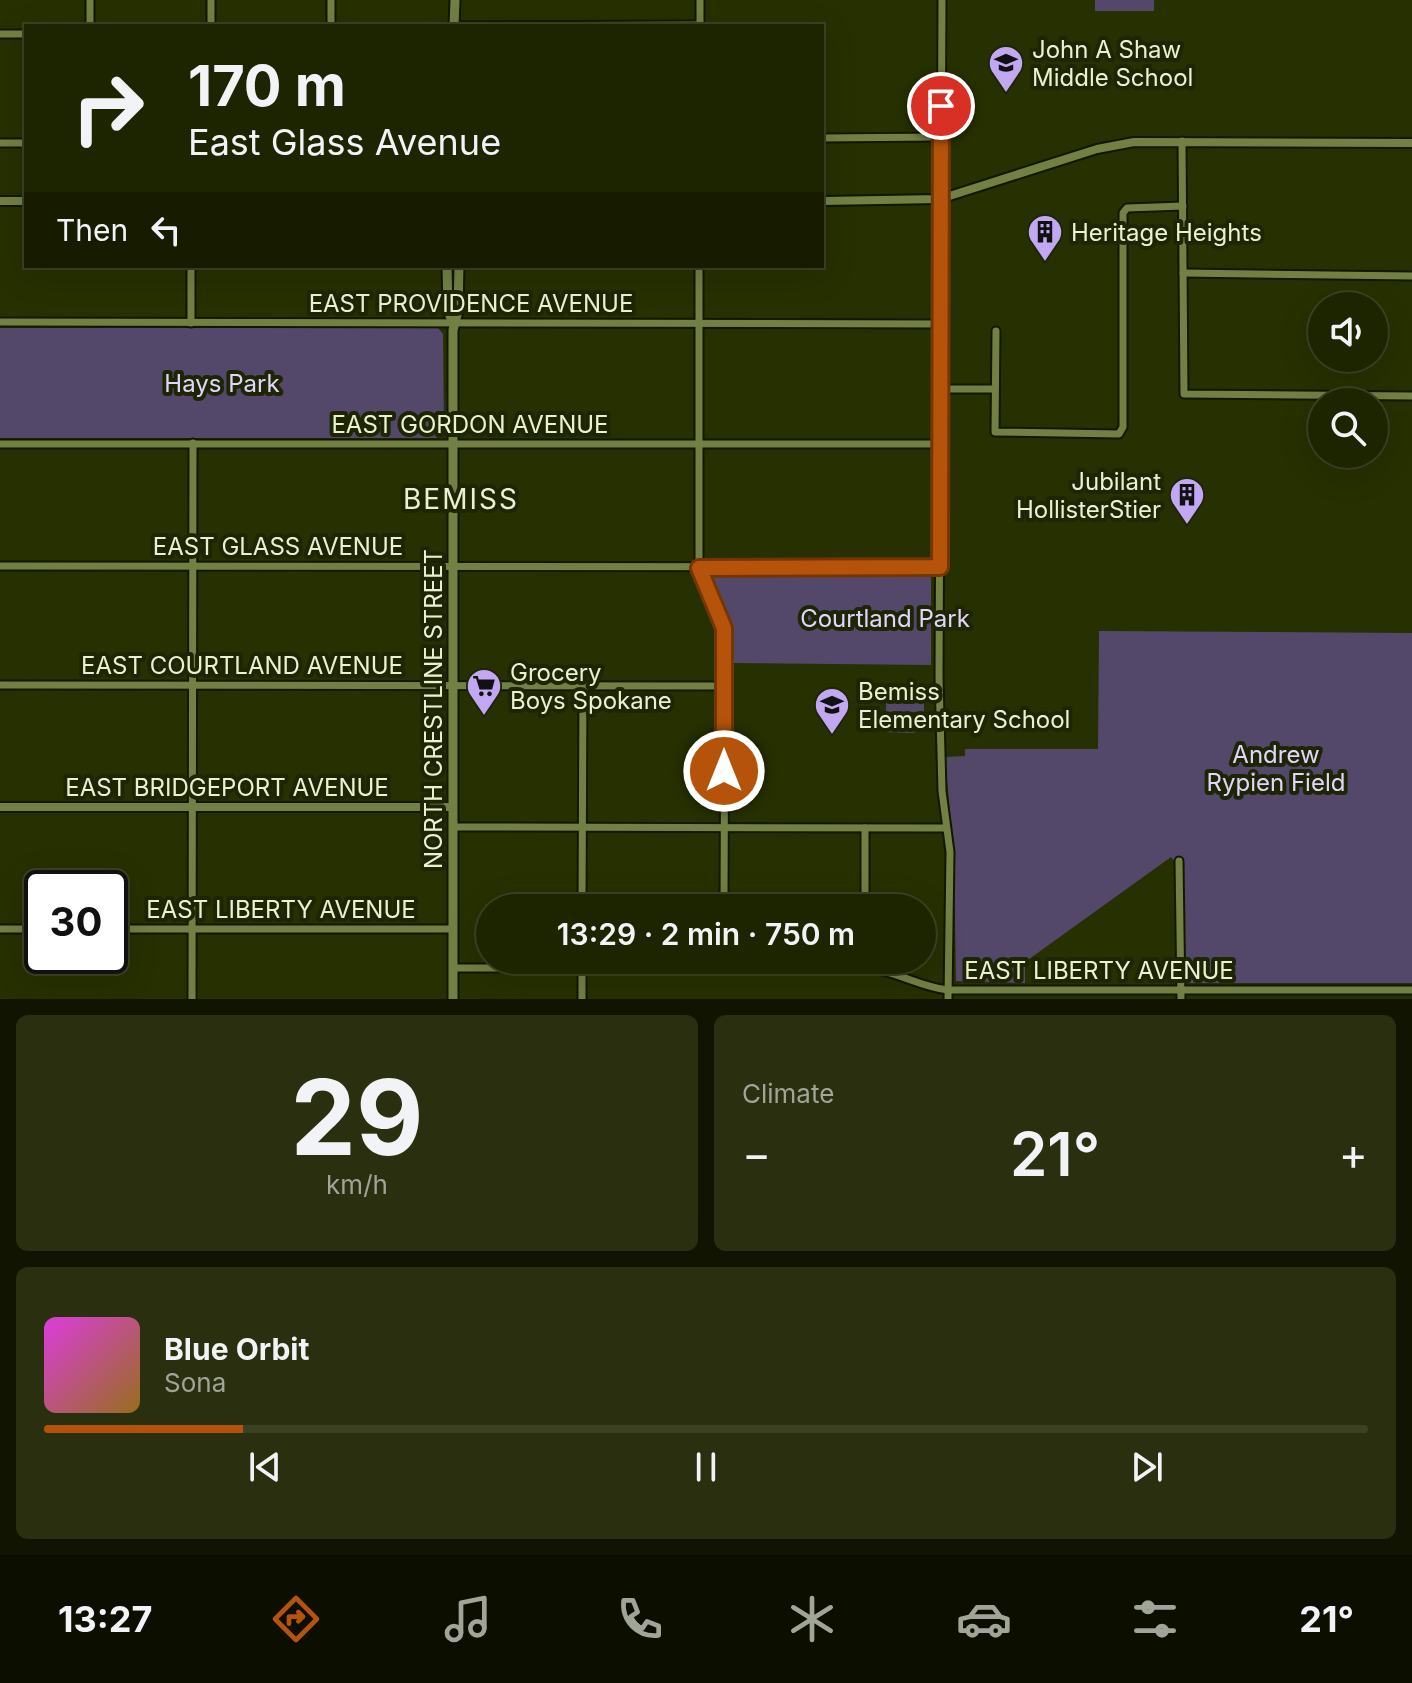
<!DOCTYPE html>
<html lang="en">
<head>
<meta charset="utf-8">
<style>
	:root { --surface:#1d2400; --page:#2a300f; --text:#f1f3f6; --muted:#a0a499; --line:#3b4122; --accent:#b45309 }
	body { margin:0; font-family:Inter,sans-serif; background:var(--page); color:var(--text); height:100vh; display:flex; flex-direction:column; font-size:30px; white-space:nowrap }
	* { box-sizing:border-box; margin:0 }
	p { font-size:26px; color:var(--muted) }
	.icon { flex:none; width:44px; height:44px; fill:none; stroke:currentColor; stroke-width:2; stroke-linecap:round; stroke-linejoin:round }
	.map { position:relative; height:999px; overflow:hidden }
	.details { display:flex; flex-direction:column; gap:16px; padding:16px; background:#101400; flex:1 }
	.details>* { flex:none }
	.banner { position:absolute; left:24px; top:24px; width:800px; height:244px; border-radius:0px; box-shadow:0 8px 32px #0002,0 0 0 2px var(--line); background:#1d2400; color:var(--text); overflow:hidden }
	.fabs { position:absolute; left:1308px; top:292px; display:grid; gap:16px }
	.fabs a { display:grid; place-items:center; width:80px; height:80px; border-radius:50%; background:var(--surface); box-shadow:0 8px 32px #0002,0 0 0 2px var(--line); font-size:40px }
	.speed { position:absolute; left:24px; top:870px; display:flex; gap:16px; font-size:40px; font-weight:700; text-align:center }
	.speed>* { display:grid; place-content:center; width:104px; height:104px; border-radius:50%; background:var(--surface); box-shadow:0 8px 32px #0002,0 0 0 2px var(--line); line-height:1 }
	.speed .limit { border:4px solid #111; border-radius:12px; background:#fff; color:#111 }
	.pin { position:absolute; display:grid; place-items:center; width:68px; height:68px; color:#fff; margin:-34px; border:4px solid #fff; border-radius:50%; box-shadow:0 2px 8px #0007 }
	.me { position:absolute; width:88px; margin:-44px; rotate:0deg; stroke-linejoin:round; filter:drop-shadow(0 0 6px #0008) }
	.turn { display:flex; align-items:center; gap:28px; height:168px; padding:0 32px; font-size:36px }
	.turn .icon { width:104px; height:104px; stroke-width:2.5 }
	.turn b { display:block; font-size:56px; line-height:68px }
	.then { display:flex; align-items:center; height:76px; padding:0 32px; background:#0003; gap:16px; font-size:30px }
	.big { font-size:60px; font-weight:600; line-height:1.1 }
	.details .widget { flex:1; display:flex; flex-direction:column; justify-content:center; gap:12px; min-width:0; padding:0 28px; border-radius:12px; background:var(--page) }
	.details .dial { align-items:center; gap:0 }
	.dial b { font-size:104px; line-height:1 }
	.song { display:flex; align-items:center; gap:24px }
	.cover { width:96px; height:96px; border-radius:12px; background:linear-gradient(135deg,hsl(300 70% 55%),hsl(40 70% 35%)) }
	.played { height:8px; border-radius:4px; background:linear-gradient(90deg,var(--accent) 15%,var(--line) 15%) }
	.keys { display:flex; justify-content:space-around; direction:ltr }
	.heat { display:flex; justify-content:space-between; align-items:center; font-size:44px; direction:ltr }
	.details .tiles { flex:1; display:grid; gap:16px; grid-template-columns:1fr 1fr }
	.widget:last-child { grid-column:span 2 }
	.trip { position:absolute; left:476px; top:894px; width:460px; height:80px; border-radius:40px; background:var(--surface); box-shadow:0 8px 32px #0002,0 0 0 2px var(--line); font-weight:600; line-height:80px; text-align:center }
	.dock { display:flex; height:128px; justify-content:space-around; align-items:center; background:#0c0e00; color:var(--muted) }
	.dock .icon { width:56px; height:56px }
	.dock .current { color:var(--accent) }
	.dock b { font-size:36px; color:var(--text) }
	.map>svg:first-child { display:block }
	.green { fill:#54486a }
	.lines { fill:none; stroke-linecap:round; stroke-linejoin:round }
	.minor-casing { stroke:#111700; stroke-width:11 }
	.tertiary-casing { stroke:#111700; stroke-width:12 }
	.secondary-casing { stroke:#111700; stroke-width:13 }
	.minor { stroke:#728043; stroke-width:7 }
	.tertiary { stroke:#728043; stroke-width:8 }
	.secondary { stroke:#728043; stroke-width:9 }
	.route-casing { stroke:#753606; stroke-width:20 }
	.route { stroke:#b45309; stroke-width:14 }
	.labels { text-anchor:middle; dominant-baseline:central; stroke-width:8; stroke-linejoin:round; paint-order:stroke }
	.poi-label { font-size:24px; fill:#e9f1d1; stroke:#1e2505; text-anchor:start }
	.street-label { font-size:24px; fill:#e9f1d1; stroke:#1e2505 }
	.park-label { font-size:24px; fill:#e1d6f9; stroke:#1e2505 }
	.quarter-label { font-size:28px; letter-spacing:2px; fill:#e9f1d1; stroke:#1e2505 }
</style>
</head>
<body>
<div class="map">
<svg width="1412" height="999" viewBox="0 0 1412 999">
	<rect width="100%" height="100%" fill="#273000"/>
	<g class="green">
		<rect x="1095" y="0" width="59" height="11"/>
		<polygon points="0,328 438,328 443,334 444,431 436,438 0,438"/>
		<polygon points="716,570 926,573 931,578 931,665 729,663 729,633 707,579"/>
		<polygon points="1099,631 1412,633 1412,983 1175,983 1175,862 1171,857 1025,962 1025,983 956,981 954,858 945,757 965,756 965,749 1098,749"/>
		<rect x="886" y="685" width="38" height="27"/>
		<polygon points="885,714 914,715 914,733 885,732"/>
	</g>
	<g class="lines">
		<defs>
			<g id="minor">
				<polyline points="90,0 90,26"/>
				<polyline points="700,0 700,26"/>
				<polyline points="942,0 939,677 942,791 950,852 948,999"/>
				<polyline points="211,26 211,0"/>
				<polyline points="331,26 331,0"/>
				<polyline points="454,26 700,25"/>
				<polyline points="0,34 26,34"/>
				<polyline points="822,138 941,137"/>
				<polyline points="1182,141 1184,394 1412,396"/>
				<polyline points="0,143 26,143"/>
				<polyline points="699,266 699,568 724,628 725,639 724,908"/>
				<polyline points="1183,273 1412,276"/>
				<polyline points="0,322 941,324"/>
				<polyline points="191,323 191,266"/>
				<polyline points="996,331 995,432 1119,434 1123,427 1123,213 1127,208 1183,206"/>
				<polyline points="940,389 994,389"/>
				<polyline points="0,444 939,444"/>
				<polyline points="0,566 940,567"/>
				<polyline points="0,685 724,686"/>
				<polyline points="453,827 946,828"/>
				<polyline points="1179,861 1181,999"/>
				<polyline points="582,908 583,686"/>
				<polyline points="865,908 865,828"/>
				<polyline points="0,929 42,929"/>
				<polyline points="110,929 453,929"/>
				<path d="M453,968H865C895,970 919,987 948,990H1412"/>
				<polyline points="192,999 193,443"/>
				<polyline points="582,999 582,960"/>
			</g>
			<g id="tertiary">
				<polyline points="0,201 26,201"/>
				<polyline points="822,201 940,199 1097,149 1134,142 1412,143"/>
				<polyline points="0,807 453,807"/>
			</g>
			<g id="secondary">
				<polyline points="454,26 455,0"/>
				<polyline points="447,266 448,311 453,323"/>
				<polyline points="453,999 453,330 458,311 459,266"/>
			</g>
		</defs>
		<use href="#minor" class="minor-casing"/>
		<use href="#tertiary" class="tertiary-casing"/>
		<use href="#secondary" class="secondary-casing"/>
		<use href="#minor" class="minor"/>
		<use href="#tertiary" class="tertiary"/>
		<use href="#secondary" class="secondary"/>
	</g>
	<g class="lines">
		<defs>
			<polyline id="route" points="724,771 724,628 699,568 940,567 941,106"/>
		</defs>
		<use href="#route" class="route-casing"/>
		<use href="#route" class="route"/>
	</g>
	<defs>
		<symbol id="school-pin" viewBox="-11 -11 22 30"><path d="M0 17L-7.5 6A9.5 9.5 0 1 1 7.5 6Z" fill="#c2a8f3" stroke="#1e2505"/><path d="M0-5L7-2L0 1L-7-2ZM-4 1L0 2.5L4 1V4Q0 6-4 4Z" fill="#111"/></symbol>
		<symbol id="building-pin" viewBox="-11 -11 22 30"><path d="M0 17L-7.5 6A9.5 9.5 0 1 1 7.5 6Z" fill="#c2a8f3" stroke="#1e2505"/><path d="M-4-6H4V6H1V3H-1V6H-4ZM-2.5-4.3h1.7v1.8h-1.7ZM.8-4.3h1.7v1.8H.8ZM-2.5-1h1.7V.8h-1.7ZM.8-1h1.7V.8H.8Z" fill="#111"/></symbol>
		<symbol id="supermarket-pin" viewBox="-11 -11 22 30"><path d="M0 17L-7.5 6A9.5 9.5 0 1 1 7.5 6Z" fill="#c2a8f3" stroke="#1e2505"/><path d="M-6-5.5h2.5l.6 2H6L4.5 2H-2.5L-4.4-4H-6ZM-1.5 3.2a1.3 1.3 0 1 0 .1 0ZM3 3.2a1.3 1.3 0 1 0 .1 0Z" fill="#111"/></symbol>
	</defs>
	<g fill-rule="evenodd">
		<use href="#school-pin" x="986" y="43" width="40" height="54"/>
		<use href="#building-pin" x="1025" y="212" width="40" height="54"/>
		<use href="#building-pin" x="1167" y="475" width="40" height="54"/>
		<use href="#supermarket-pin" x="464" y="666" width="40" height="54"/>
		<use href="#school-pin" x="812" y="685" width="40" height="54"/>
	</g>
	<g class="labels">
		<g class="poi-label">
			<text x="1032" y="49">John A Shaw<tspan x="1032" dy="28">Middle School</tspan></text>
			<text x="1071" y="232">Heritage Heights</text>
			<text x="1161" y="481" text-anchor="end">Jubilant<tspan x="1161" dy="28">HollisterStier</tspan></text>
			<text x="510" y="672">Grocery<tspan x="510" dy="28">Boys Spokane</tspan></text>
			<text x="858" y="691">Bemiss<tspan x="858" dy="28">Elementary School</tspan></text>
		</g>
		<g class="street-label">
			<text x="471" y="303">EAST PROVIDENCE AVENUE</text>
			<text x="470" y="424">EAST GORDON AVENUE</text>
			<text x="278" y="546">EAST GLASS AVENUE</text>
			<text x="242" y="665">EAST COURTLAND AVENUE</text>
			<text transform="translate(433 709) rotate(-90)">NORTH CRESTLINE STREET</text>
			<text x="227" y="787">EAST BRIDGEPORT AVENUE</text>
			<text x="281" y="909">EAST LIBERTY AVENUE</text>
			<text x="1099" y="970">EAST LIBERTY AVENUE</text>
		</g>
		<g class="park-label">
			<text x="222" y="383">Hays Park</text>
			<text x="885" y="618">Courtland Park</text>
			<text x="1276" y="754">Andrew<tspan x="1276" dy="28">Rypien Field</tspan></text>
		</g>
		<g class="quarter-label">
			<text x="461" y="499">BEMISS</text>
		</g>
	</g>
</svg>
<div class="fabs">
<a><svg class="icon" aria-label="sound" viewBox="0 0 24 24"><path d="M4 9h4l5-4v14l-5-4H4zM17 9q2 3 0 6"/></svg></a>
<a><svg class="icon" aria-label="search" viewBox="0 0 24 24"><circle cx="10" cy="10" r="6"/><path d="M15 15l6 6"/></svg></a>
</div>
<div class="speed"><div class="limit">30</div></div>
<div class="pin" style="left:941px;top:106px;background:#d93025"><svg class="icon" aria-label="arrive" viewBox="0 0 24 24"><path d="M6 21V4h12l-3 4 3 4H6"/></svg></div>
<svg class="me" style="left:724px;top:771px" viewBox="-20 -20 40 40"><circle r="17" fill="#b45309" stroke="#fff" stroke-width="3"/><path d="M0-11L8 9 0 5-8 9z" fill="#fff"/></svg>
<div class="trip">13:29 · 2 min · 750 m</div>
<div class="banner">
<div class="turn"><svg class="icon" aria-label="right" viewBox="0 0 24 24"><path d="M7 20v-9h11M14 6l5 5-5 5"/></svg><div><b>170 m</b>East Glass Avenue</div></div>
<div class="then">Then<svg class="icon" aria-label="left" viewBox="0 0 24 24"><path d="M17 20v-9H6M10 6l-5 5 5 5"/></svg></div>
</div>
</div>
<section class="details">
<div class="tiles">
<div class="widget dial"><b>29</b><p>km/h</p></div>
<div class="widget"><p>Climate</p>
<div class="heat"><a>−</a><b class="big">21°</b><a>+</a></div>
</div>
<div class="widget">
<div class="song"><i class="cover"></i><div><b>Blue Orbit</b><p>Sona</p></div></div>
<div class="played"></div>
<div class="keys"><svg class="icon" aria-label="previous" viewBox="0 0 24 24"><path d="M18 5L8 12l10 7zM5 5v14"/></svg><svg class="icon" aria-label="pause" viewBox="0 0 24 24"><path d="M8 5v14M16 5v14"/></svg><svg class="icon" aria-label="next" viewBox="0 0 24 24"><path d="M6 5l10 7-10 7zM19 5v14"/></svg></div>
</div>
</div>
</section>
<nav class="dock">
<b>13:27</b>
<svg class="icon current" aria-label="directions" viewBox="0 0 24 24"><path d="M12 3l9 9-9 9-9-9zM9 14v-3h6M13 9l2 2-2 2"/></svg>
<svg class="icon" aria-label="music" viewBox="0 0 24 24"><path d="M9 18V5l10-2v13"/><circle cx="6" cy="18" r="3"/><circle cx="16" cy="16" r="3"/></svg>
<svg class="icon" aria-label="phone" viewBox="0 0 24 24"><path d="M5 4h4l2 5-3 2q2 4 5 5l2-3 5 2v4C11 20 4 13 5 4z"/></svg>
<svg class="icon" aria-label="climate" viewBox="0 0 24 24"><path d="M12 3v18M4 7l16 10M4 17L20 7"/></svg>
<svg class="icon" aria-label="car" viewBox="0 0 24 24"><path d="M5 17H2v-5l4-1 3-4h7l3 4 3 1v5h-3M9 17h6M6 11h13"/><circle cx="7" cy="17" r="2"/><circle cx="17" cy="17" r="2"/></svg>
<svg class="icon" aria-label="filters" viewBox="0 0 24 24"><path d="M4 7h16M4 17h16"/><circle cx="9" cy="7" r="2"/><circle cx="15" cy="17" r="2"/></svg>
<b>21°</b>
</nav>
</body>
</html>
